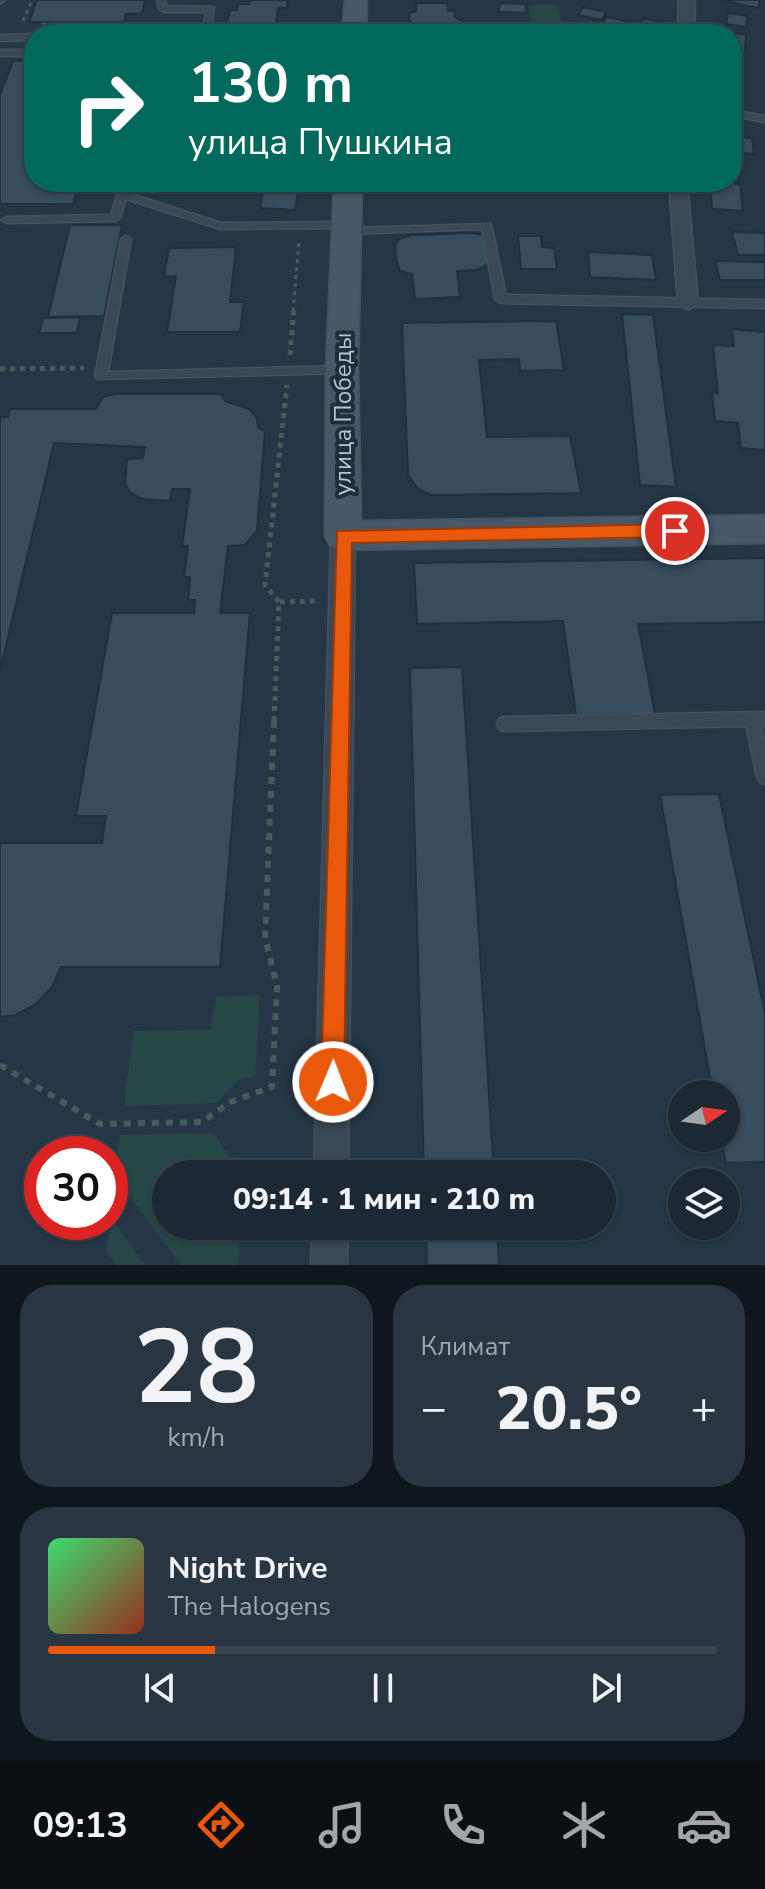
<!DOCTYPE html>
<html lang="ru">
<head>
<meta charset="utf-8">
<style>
	:root { --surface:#1c2934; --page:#293540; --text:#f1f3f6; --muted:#a0a6ac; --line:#3a454f; --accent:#ea580c }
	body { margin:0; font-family:"Nunito Sans",sans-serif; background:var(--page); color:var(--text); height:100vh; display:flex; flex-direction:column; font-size:30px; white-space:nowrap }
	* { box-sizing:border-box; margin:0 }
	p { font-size:26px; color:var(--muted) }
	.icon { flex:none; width:44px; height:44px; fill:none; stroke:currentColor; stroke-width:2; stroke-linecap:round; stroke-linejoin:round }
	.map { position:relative; height:1265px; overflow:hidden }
	.panel { display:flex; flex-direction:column; gap:20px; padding:20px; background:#0f171d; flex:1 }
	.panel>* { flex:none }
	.hud { position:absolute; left:24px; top:24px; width:718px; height:168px; border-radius:32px; box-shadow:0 2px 6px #0004,0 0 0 2px var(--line); background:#00695c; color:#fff; overflow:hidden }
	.needle { width:52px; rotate:77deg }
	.tools { position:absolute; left:668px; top:1080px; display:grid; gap:16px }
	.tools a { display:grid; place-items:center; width:72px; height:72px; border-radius:50%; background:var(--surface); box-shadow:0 2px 6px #0004,0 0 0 2px var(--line); font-size:40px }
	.speed { position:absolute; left:24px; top:1136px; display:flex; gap:16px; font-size:40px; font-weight:700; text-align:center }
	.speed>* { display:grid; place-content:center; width:104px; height:104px; border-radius:50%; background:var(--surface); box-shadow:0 2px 6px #0004,0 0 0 2px var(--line); line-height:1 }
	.speed .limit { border:12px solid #d22; background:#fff; color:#111 }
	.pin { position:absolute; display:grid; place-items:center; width:68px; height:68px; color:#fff; margin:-34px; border:4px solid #fff; border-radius:50%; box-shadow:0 2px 8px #0007 }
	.me { position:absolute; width:88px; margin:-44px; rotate:1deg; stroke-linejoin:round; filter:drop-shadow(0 0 6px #0008) }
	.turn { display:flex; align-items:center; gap:28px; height:168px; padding:0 32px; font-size:36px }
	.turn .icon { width:104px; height:104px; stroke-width:2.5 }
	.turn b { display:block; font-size:56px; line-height:68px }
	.big { font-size:60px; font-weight:800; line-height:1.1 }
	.panel .tile { flex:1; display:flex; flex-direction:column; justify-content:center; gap:12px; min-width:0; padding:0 28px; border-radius:32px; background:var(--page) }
	.panel .dial { align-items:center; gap:0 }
	.dial b { font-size:104px; line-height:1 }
	.song { display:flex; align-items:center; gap:24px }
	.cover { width:96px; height:96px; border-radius:12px; background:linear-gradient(135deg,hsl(140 70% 55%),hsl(10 70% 35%)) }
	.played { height:8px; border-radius:4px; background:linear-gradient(90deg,var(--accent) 25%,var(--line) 25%) }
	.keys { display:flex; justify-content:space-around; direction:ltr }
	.heat { display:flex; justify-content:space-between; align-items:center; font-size:44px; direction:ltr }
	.panel .tiles { flex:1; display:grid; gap:20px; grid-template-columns:1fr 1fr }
	.tile:last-child { grid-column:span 2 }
	.trip { position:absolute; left:152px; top:1160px; width:464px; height:80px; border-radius:40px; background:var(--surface); box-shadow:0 2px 6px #0004,0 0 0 2px var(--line); font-weight:800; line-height:80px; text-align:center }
	.tab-bar { display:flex; height:128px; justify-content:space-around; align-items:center; background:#0b1015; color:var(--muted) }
	.tab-bar .icon { width:56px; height:56px }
	.tab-bar .on { color:var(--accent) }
	.tab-bar b { font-size:36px; color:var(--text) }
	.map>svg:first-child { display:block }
	.green { fill:#274746 }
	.building { fill:#374c5c; stroke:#20303d; stroke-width:2 }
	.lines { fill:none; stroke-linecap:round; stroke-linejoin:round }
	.lane-casing { stroke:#43525e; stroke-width:3 }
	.street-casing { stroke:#43525e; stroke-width:3 }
	.secondary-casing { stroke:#43525e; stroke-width:3 }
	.path-far2 { stroke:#415e5d; stroke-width:3; stroke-dasharray:4 4; stroke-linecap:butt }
	.path-far1 { stroke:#415e5d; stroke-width:5; stroke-dasharray:5 5; stroke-linecap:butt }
	.path { stroke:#415e5d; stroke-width:6; stroke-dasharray:7 7; stroke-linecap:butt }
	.lane { fill:#3a4955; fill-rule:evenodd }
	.street { fill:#3a4955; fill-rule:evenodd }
	.secondary { fill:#485868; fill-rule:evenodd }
	.route { fill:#ea580c; stroke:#983908; stroke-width:2 }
	.labels { text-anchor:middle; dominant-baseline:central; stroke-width:8; stroke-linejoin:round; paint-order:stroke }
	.street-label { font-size:24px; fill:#b8c3ce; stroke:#1e2e3b }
</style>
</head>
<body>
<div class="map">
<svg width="765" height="1265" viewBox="0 0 765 1265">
	<rect width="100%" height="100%" fill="#253746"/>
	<g class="green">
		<polygon points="529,5 558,5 562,29 597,29 598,34 533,34"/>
		<polygon points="260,995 255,1077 238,1080 217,1103 124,1106 133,1031 211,1030 216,997"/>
		<polygon points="213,1133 230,1157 245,1159 244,1174 166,1174 166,1226 241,1226 238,1265 181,1265 114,1175 120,1135"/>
		<polygon points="111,1218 145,1265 116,1265 106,1250"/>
	</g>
	<g class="building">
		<polygon points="37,0 145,0 142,13 126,14 124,22 29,22"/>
		<polygon points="250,0 288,0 287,8 278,8 274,34 232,34 232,31 225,31 230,10 237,10 238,4 249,4"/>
		<polygon points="720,0 760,0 758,8"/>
		<polygon points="416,3 447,3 448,11 454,11 455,17 463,21 463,26 455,30 456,34 416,34 409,19 410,12 416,12"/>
		<polygon points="500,3 526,4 526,13 499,12"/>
		<polygon points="583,7 606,12 602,20 578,15"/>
		<polygon points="728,13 748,16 746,27 726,24"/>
		<polygon points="606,17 641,24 637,32 602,25"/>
		<polygon points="643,19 664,22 661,34 639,32"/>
		<polygon points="735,33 746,34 745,51 732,50"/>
		<polygon points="34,60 34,182 79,182 73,204 0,204 0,95 13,61"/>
		<polygon points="732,68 741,69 738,107 732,107"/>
		<polygon points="732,136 752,138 754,154 732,152"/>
		<polygon points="202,182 292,182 292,186 201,187"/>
		<polygon points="399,182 474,182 475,193 399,193"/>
		<polygon points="710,182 740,184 743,211 712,209"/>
		<polygon points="263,190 298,192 295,210 260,208"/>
		<polygon points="70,225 122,225 104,316 48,317"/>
		<polygon points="732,232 765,233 765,255 738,255"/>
		<polygon points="471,233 485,235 489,260 486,266 476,270 457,271 460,297 415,299 412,274 400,271 396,259 395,245 399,239 411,235"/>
		<polygon points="518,236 541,236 542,247 554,248 557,269 521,269"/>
		<polygon points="236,247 230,302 244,302 240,332 167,332 176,276 164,277 169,248"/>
		<polygon points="588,252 652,255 656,280 590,277"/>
		<polygon points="715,261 765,262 765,280 720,280"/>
		<polygon points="622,314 653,315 676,487 640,485"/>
		<polygon points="80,317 77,333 39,333 43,318"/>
		<polygon points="556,321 564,370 520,371 519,359 479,360 487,437 570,436 581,493 431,495 417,488 408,475 402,323"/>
		<polygon points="732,329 765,332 765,450 741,448 738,423 715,421 712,392 718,393 713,345 734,346"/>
		<polygon points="115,394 221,394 225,401 249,409 257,418 258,428 265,432 257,531 245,545 228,546 220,613 250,613 220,967 61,967 52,987 36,1004 16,1015 0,1017 0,843 102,843 106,816 76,816 112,613 194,613 195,600 188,600 190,577 184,577 188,546 182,546 190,489 172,489 170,501 142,499 131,493 125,484 127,459 143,458 145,447 54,443 0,671 0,417 8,417 10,409 96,409 103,397"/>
		<polygon points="765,558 765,622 638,624 655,714 576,715 563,621 417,624 414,563"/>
		<polygon points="462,667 494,1174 424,1174 410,668"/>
		<polygon points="719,794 765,1014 765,1162 726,1163 721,1138 726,1138 726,1094 713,1094 660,795"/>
		<polygon points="426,1226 497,1226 499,1265 427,1265"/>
	</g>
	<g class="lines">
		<defs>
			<g id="lane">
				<polygon points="0,0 4,0 4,1 0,4"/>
				<polygon points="157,0 165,0 167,6 214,7 210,34 202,34 206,12 163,12 159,9"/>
				<polygon points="34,34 34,40 0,41 0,35"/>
				<rect x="0" y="50" width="34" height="6"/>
				<polygon points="732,110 765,116 765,122 732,116"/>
				<polygon points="121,182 131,182 128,193 221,223 346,222 351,225 349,228 491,224 506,295 765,300 765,308 501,303 495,299 482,229 346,234 341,231 343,228 220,229 126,199 120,218 115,221 6,223 1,220 6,217 111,215"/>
				<polygon points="126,236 131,239 108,372 342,366 346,367 346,373 97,379 95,376 121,239"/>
				<polygon points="765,712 765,726 761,726 765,744 765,784 760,782 757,777 746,726 504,731 499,729 497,724 499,719 504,717"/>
			</g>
			<g id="street">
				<polygon points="679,0 695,0 694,34 678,34"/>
				<polygon points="669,182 687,182 698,303 688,310 678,303"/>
				<polygon points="343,526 352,529 355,536 348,1174 314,1174 331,536 334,529"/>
				<polygon points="312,1226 348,1226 347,1265 311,1265"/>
			</g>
			<g id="secondary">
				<polygon points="345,0 367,0 366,34 342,34"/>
				<polygon points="334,182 362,182 358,370 361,521 765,515 765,543 343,550 330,546 325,536 326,370"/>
			</g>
		</defs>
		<use href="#lane" class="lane-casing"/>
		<use href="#street" class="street-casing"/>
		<use href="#secondary" class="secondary-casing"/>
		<g class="path-far2">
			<polyline points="23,21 32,0"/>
			<polyline points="42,24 128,24"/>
			<polyline points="293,311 299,241"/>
		</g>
		<g class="path-far1">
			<polyline points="290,355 294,309"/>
			<polyline points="0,369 84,368"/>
			<polyline points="279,602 265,585 287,385"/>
			<polyline points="274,721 279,602 317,601"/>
		</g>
		<polyline class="path" points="0,1065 100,1124 202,1122 230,1102 272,1087 277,986 265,938 274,719"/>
		<use href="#lane" class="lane"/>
		<use href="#street" class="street"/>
		<use href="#secondary" class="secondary"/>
	</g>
	<polygon class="route" points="675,524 683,531 675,537 352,543 344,1082 341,1091 333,1094 325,1091 321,1082 337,531"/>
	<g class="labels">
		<g class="street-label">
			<text transform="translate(343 414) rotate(-90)">улица Победы</text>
		</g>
	</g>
</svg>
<div class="tools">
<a><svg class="needle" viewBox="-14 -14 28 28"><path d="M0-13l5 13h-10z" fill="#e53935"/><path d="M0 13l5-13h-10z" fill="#a0a6ac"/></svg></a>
<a><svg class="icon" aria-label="layers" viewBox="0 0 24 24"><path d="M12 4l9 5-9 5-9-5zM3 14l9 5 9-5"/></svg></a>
</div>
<div class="speed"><div class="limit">30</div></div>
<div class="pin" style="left:675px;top:531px;background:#d93025"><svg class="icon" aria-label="arrive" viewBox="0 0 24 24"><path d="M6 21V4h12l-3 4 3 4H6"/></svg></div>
<svg class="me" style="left:333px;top:1082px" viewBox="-20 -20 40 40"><circle r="17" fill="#ea580c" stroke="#fff" stroke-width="3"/><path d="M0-11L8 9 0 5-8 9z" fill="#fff"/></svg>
<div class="trip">09:14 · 1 мин · 210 m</div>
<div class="hud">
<div class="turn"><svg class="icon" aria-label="right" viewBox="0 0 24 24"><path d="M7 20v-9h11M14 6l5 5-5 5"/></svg><div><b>130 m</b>улица Пушкина</div></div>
</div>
</div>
<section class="panel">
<div class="tiles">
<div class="tile dial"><b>28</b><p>km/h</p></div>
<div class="tile"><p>Климат</p>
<div class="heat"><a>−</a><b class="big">20.5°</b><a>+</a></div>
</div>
<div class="tile">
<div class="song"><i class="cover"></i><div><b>Night Drive</b><p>The Halogens</p></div></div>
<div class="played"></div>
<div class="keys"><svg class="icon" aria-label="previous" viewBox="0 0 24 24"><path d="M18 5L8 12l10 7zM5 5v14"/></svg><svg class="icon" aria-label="pause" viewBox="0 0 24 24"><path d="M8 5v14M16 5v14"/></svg><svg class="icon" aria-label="next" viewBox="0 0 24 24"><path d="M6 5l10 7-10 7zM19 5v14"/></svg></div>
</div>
</div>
</section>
<nav class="tab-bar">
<b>09:13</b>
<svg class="icon on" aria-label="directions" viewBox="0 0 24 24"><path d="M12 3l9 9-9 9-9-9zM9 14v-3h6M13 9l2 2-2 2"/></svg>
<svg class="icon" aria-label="music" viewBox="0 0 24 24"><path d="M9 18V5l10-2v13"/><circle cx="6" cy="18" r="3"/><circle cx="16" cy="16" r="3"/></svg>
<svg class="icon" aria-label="phone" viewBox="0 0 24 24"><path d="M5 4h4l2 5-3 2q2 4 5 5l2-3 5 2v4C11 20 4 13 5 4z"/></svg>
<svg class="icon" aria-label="climate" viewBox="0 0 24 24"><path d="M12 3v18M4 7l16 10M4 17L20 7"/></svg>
<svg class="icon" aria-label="car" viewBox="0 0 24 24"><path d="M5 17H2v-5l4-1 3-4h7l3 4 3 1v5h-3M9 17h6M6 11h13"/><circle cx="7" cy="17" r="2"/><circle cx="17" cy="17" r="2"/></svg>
</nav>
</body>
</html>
